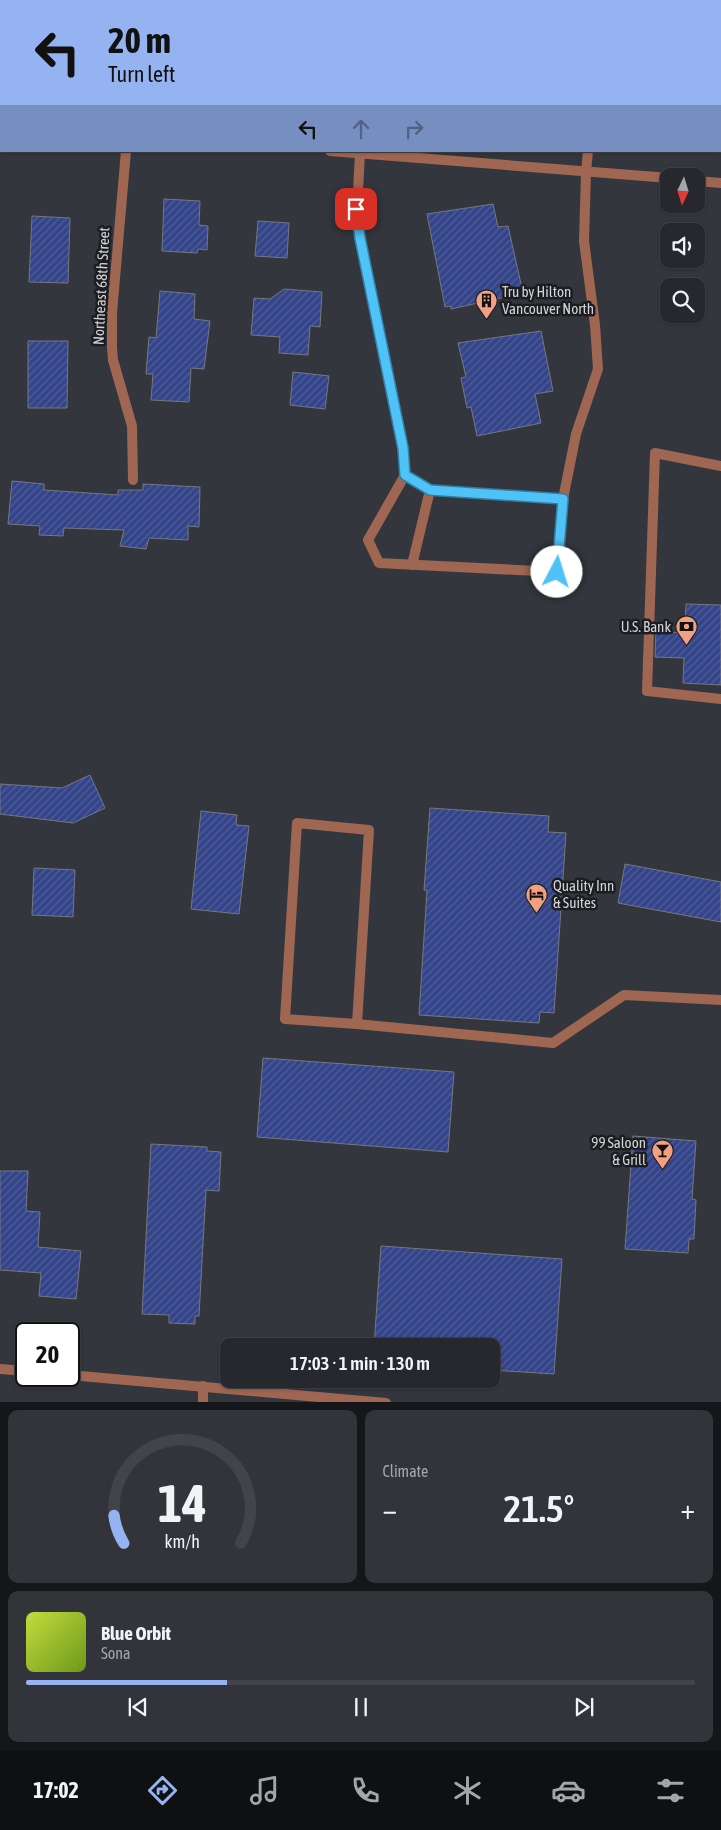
<!DOCTYPE html>
<html lang="en">
<head>
<meta charset="utf-8">
<style>
	:root { --surface:#26282e; --page:#32343a; --text:#f1f3f6; --muted:#a4a6aa; --line:#42444a; --accent:#95b2f1 }
	body { margin:0; font-family:"Asap Condensed",sans-serif; background:var(--page); color:var(--text); height:100vh; display:flex; flex-direction:column; font-size:19px; white-space:nowrap }
	* { box-sizing:border-box; margin:0 }
	p { font-size:16px; color:var(--muted) }
	.icon { flex:none; width:28px; height:28px; fill:none; stroke:currentColor; stroke-width:2; stroke-linecap:round; stroke-linejoin:round }
	.map { position:relative; height:1402px; overflow:hidden }
	.details { display:flex; flex-direction:column; gap:8px; padding:8px; background:#151619; flex:1 }
	.details>* { flex:none }
	.guide { position:absolute; left:0px; top:0px; width:721px; height:152px; box-shadow:0 1px 4px #0004,0 0 0 1px var(--line); background:#95b2f1; color:#111; overflow:hidden }
	.needle { width:32px; rotate:184deg }
	.buttons { position:absolute; left:660px; top:168px; display:grid; gap:10px }
	.buttons a { display:grid; place-items:center; width:45px; height:45px; border-radius:10px; background:var(--surface); box-shadow:0 1px 4px #0004,0 0 0 1px var(--line); font-size:25px }
	.speed { position:absolute; left:15px; top:1322px; display:flex; gap:10px; font-size:25px; font-weight:700; text-align:center }
	.speed>* { display:grid; place-content:center; width:65px; height:65px; border-radius:50%; background:var(--surface); box-shadow:0 1px 4px #0004,0 0 0 1px var(--line); line-height:1 }
	.speed .limit { border:2px solid #111; border-radius:8px; background:#fff; color:#111 }
	.pin { position:absolute; display:grid; place-items:center; width:42px; height:42px; color:#fff; margin:-21px; border-radius:10px; box-shadow:0 2px 8px #0006 }
	.me { position:absolute; width:55px; margin:-28px; rotate:5deg; stroke-linejoin:round; filter:drop-shadow(0 0 4px #0008) }
	.turn { display:flex; align-items:center; gap:18px; height:105px; padding:0 25px; font-size:22px }
	.turn .icon { width:65px; height:65px; stroke-width:2.5 }
	.turn b { display:block; font-size:35px; line-height:42px }
	.lanes { display:flex; align-items:center; height:48px; padding:0 25px; background:#0003; justify-content:center; gap:25px; direction:ltr }
	.lanes .off { opacity:.35 }
	.big { font-size:38px; font-weight:600; line-height:1.1 }
	.details .tile { flex:1; display:flex; flex-direction:column; justify-content:center; gap:8px; min-width:0; padding:0 18px; border-radius:10px; background:var(--page) }
	.details .dial { align-items:center; gap:0 }
	.dial svg { height:130px; overflow:visible; fill:none; stroke:var(--line); stroke-width:7; stroke-linecap:round; text-anchor:middle }
	.dial text { fill:var(--text); stroke:none }
	.song { display:flex; align-items:center; gap:15px }
	.cover { width:60px; height:60px; border-radius:8px; background:linear-gradient(135deg,hsl(70 70% 55%),hsl(80 70% 35%)) }
	.played { height:5px; border-radius:2px; background:linear-gradient(90deg,var(--accent) 30%,var(--line) 30%) }
	.keys { display:flex; justify-content:space-around; direction:ltr }
	.heat { display:flex; justify-content:space-between; align-items:center; font-size:28px; direction:ltr }
	.details .tiles { flex:1; display:grid; gap:8px; grid-template-columns:1fr 1fr }
	.tile:last-child { grid-column:span 2 }
	.trip { position:absolute; left:220px; top:1338px; width:280px; height:50px; border-radius:10px; background:var(--surface); box-shadow:0 1px 4px #0004,0 0 0 1px var(--line); font-weight:600; line-height:50px; text-align:center }
	.menu { display:flex; height:80px; justify-content:space-around; align-items:center; background:#0f1012; color:var(--muted) }
	.menu .icon { width:35px; height:35px }
	.menu .current { color:var(--accent) }
	.menu b { font-size:22px; color:var(--text) }
	.map>svg:first-child { display:block }
	.building { fill:url(#building-hatch); stroke:#757880 }
	.lines { fill:none; stroke-linecap:round; stroke-linejoin:round }
	.service { stroke:#9f6651; stroke-width:10 }
	.minor { stroke:#9f6651; stroke-width:10 }
	.tertiary { stroke:#9f6651; stroke-width:10 }
	.route-casing { stroke:#337fa1; stroke-width:12 }
	.route { stroke:#4fc3f7; stroke-width:9 }
	.labels { text-anchor:middle; dominant-baseline:central; stroke-width:5; stroke-linejoin:round; paint-order:stroke }
	.street-label { font-size:15px; fill:#d2d3d8; stroke:#1c1d20 }
	.poi-label { font-size:15px; fill:#d2d3d8; stroke:#1c1d20; text-anchor:start }
</style>
</head>
<body>
<div class="map">
<svg width="721" height="1403" viewBox="0 0 721 1403">
	<defs>
		<pattern id="building-hatch" width="6" height="6" patternUnits="userSpaceOnUse" patternTransform="scale(1.25)"><rect width="6" height="6" fill="#344489"/><path d="M-1 1l2-2M0 6l6-6M5 7l2-2" fill="none" stroke="#505e99"/></pattern>
	</defs>
	<rect width="100%" height="100%" fill="#33363d"/>
	<g class="building">
		<polygon points="164,199 200,201 199,225 208,226 207,250 198,249 197,253 162,251"/>
		<polygon points="493,204 498,227 508,226 523,293 451,309 451,306 445,307 427,214"/>
		<polygon points="32,216 70,218 68,283 29,282"/>
		<polygon points="258,221 289,223 287,258 255,256"/>
		<polygon points="284,289 322,292 320,327 310,326 308,355 279,353 280,337 251,335 254,298 270,299"/>
		<polygon points="160,291 195,294 194,319 210,321 204,369 191,368 189,402 151,400 153,374 146,374 149,337 156,338"/>
		<polygon points="541,331 553,391 535,394 541,423 477,436 471,407 467,408 461,378 466,377 458,343"/>
		<polygon points="28,341 68,341 67,408 28,408"/>
		<polygon points="293,372 329,376 325,409 290,405"/>
		<polygon points="12,481 44,484 44,490 118,495 118,490 143,490 143,484 200,487 199,527 188,526 188,540 149,538 146,549 120,546 124,530 64,528 63,536 39,535 40,526 8,524"/>
		<polygon points="686,604 721,605 721,685 683,683 684,658 655,657 656,631 685,633"/>
		<polygon points="90,775 105,808 73,823 0,814 0,784 62,788"/>
		<polygon points="430,808 549,816 548,832 566,833 554,1013 540,1012 539,1023 419,1015 427,890 424,890"/>
		<polygon points="201,811 237,815 236,825 249,826 239,914 191,909"/>
		<polygon points="625,864 721,882 721,922 618,903"/>
		<polygon points="34,868 75,870 73,917 32,915"/>
		<polygon points="263,1058 454,1072 448,1152 257,1137"/>
		<polygon points="633,1136 696,1141 692,1199 696,1200 694,1239 689,1239 688,1253 625,1249"/>
		<polygon points="151,1144 207,1147 207,1151 221,1152 219,1191 206,1190 199,1316 195,1316 195,1324 169,1323 169,1315 142,1314"/>
		<polygon points="0,1171 28,1171 26,1211 40,1212 38,1247 81,1251 76,1299 39,1296 41,1273 0,1270"/>
		<polygon points="381,1246 562,1259 554,1374 491,1370 491,1346 374,1346"/>
	</g>
	<g class="lines">
		<g class="service">
			<polyline points="360,154 357,209 360,238 403,448 405,475 430,490 563,499 576,434 598,369 595,325 584,241 586,172"/>
			<polyline points="721,466 655,453 647,691 721,699"/>
			<polyline points="405,475 368,540 379,563 557,572 563,499"/>
			<polyline points="412,565 430,490"/>
			<polyline points="357,1024 369,830 297,823 285,1019 357,1024 553,1043 624,995 721,1000"/>
		</g>
		<g class="minor">
			<polyline points="602,1 602,0"/>
			<polyline points="126,151 112,313 112,347 113,360 132,426 133,480"/>
			<polyline points="586,172 588,151"/>
			<polyline points="203,1386 203,1403"/>
		</g>
		<g class="tertiary">
			<polyline points="0,127 1,127"/>
			<polyline points="330,151 669,178"/>
			<polyline points="696,181 721,183"/>
			<polyline points="0,1369 26,1371"/>
			<polyline points="69,1375 386,1403"/>
		</g>
	</g>
	<g class="lines">
		<defs>
			<polyline id="route" points="356,209 360,238 403,448 405,475 430,490 563,499 557,572"/>
		</defs>
		<use href="#route" class="route-casing"/>
		<use href="#route" class="route"/>
	</g>
	<defs>
		<symbol id="building-pin" viewBox="-11 -11 22 30"><path d="M0 17L-7.5 6A9.5 9.5 0 1 1 7.5 6Z" fill="#f2a081" stroke="#1c1d20"/><path d="M-4-6H4V6H1V3H-1V6H-4ZM-2.5-4.3h1.7v1.8h-1.7ZM.8-4.3h1.7v1.8H.8ZM-2.5-1h1.7V.8h-1.7ZM.8-1h1.7V.8H.8Z" fill="#111"/></symbol>
		<symbol id="bank-pin" viewBox="-11 -11 22 30"><path d="M0 17L-7.5 6A9.5 9.5 0 1 1 7.5 6Z" fill="#f2a081" stroke="#1c1d20"/><path d="M-6-4H6V4H-6ZM0-2.3a2.3 2.3 0 1 0 0 4.6a2.3 2.3 0 1 0 0-4.6Z" fill="#111"/></symbol>
		<symbol id="hotel-pin" viewBox="-11 -11 22 30"><path d="M0 17L-7.5 6A9.5 9.5 0 1 1 7.5 6Z" fill="#f2a081" stroke="#1c1d20"/><path d="M-6-4.5h1.5V1H6V5H4.5V3h-9V5H-6ZM-4 0a1.8 1.8 0 1 1 3.6 0ZM.5 0V-2.5h3Q6-2.5 6 0Z" fill="#111"/></symbol>
		<symbol id="bar-pin" viewBox="-11 -11 22 30"><path d="M0 17L-7.5 6A9.5 9.5 0 1 1 7.5 6Z" fill="#f2a081" stroke="#1c1d20"/><path d="M-6-5H6L.8 .8V4.5H3.5V6h-7V4.5H-.8V.8Z" fill="#111"/></symbol>
	</defs>
	<g fill-rule="evenodd">
		<use href="#building-pin" x="474" y="288" width="25" height="34"/>
		<use href="#bank-pin" x="674" y="614" width="25" height="34"/>
		<use href="#hotel-pin" x="524" y="882" width="25" height="34"/>
		<use href="#bar-pin" x="650" y="1138" width="25" height="34"/>
	</g>
	<g class="labels">
		<g class="street-label">
			<text transform="translate(101 286) rotate(-87)">Northeast 68th Street</text>
		</g>
		<g class="poi-label">
			<text x="502" y="291">Tru by Hilton<tspan x="502" dy="17">Vancouver North</tspan></text>
			<text x="671" y="626" text-anchor="end">U.S. Bank</text>
			<text x="553" y="885">Quality Inn<tspan x="553" dy="17">&amp; Suites</tspan></text>
			<text x="646" y="1142" text-anchor="end">99 Saloon<tspan x="646" dy="17">&amp; Grill</tspan></text>
		</g>
	</g>
</svg>
<div class="buttons">
<a><svg class="needle" viewBox="-14 -14 28 28"><path d="M0-13l5 13h-10z" fill="#e53935"/><path d="M0 13l5-13h-10z" fill="#a4a6aa"/></svg></a>
<a><svg class="icon" aria-label="sound" viewBox="0 0 24 24"><path d="M4 9h4l5-4v14l-5-4H4zM17 9q2 3 0 6"/></svg></a>
<a><svg class="icon" aria-label="search" viewBox="0 0 24 24"><circle cx="10" cy="10" r="6"/><path d="M15 15l6 6"/></svg></a>
</div>
<div class="speed"><div class="limit">20</div></div>
<div class="pin" style="left:356px;top:209px;background:#d93025"><svg class="icon" aria-label="arrive" viewBox="0 0 24 24"><path d="M6 21V4h12l-3 4 3 4H6"/></svg></div>
<svg class="me" style="left:557px;top:572px" viewBox="-20 -20 40 40"><circle r="19" fill="#fff"/><path d="M0-13L10 11 0 6-10 11z" fill="#4fc3f7"/></svg>
<div class="trip">17:03 · 1 min · 130 m</div>
<div class="guide">
<div class="turn"><svg class="icon" aria-label="left" viewBox="0 0 24 24"><path d="M17 20v-9H6M10 6l-5 5 5 5"/></svg><div><b>20 m</b>Turn left</div></div>
<div class="lanes"><svg class="icon" aria-label="left" viewBox="0 0 24 24"><path d="M17 20v-9H6M10 6l-5 5 5 5"/></svg><svg class="icon off" aria-label="ahead" viewBox="0 0 24 24"><path d="M12 20V5M6 11l6-6 6 6"/></svg><svg class="icon off" aria-label="right" viewBox="0 0 24 24"><path d="M7 20v-9h11M14 6l5 5-5 5"/></svg></div>
</div>
</div>
<section class="details">
<div class="tiles">
<div class="tile dial"><svg viewBox="0 0 100 80">
<path d="M14 69A42 42 0 1 1 86 69"/>
<path d="M14 69A42 42 0 0 1 8 52" stroke="#95b2f1"/>
<text x="50" y="56" font-size="32" font-weight="700">14</text>
<text x="50" y="72" font-size="11">km/h</text>
</svg></div>
<div class="tile"><p>Climate</p>
<div class="heat"><a>−</a><b class="big">21.5°</b><a>+</a></div>
</div>
<div class="tile">
<div class="song"><i class="cover"></i><div><b>Blue Orbit</b><p>Sona</p></div></div>
<div class="played"></div>
<div class="keys"><svg class="icon" aria-label="previous" viewBox="0 0 24 24"><path d="M18 5L8 12l10 7zM5 5v14"/></svg><svg class="icon" aria-label="pause" viewBox="0 0 24 24"><path d="M8 5v14M16 5v14"/></svg><svg class="icon" aria-label="next" viewBox="0 0 24 24"><path d="M6 5l10 7-10 7zM19 5v14"/></svg></div>
</div>
</div>
</section>
<nav class="menu">
<b>17:02</b>
<svg class="icon current" aria-label="directions" viewBox="0 0 24 24"><path d="M12 3l9 9-9 9-9-9zM9 14v-3h6M13 9l2 2-2 2"/></svg>
<svg class="icon" aria-label="music" viewBox="0 0 24 24"><path d="M9 18V5l10-2v13"/><circle cx="6" cy="18" r="3"/><circle cx="16" cy="16" r="3"/></svg>
<svg class="icon" aria-label="phone" viewBox="0 0 24 24"><path d="M5 4h4l2 5-3 2q2 4 5 5l2-3 5 2v4C11 20 4 13 5 4z"/></svg>
<svg class="icon" aria-label="climate" viewBox="0 0 24 24"><path d="M12 3v18M4 7l16 10M4 17L20 7"/></svg>
<svg class="icon" aria-label="car" viewBox="0 0 24 24"><path d="M5 17H2v-5l4-1 3-4h7l3 4 3 1v5h-3M9 17h6M6 11h13"/><circle cx="7" cy="17" r="2"/><circle cx="17" cy="17" r="2"/></svg>
<svg class="icon" aria-label="filters" viewBox="0 0 24 24"><path d="M4 7h16M4 17h16"/><circle cx="9" cy="7" r="2"/><circle cx="15" cy="17" r="2"/></svg>
</nav>
</body>
</html>
